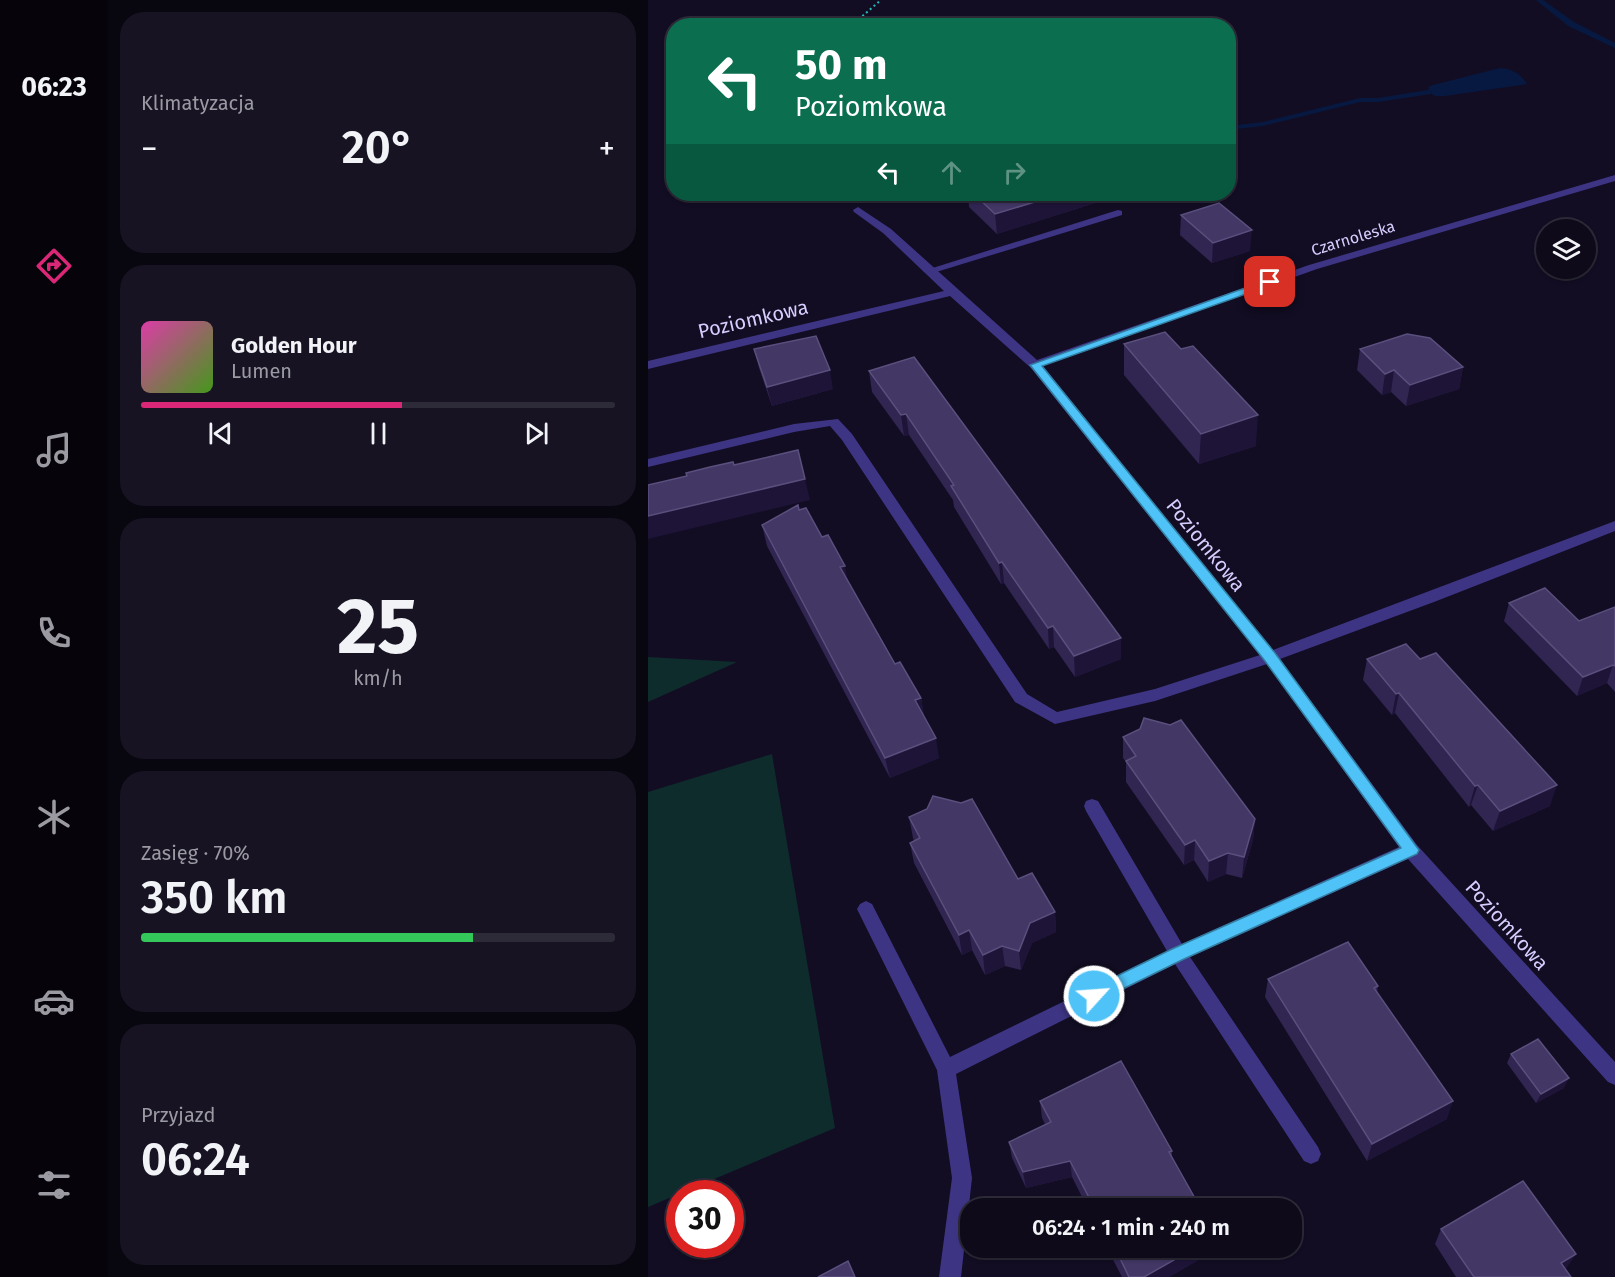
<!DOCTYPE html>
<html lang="pl">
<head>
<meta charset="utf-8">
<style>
	:root { --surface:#0e0a1a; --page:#171323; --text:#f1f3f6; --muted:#9b9aa2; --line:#2e2b39; --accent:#db2777 }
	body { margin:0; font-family:"Fira Sans",sans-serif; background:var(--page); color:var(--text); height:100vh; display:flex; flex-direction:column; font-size:22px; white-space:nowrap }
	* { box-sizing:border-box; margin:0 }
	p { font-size:20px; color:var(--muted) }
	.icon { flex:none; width:33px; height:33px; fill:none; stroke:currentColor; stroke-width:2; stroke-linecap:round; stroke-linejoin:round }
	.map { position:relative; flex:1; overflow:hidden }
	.details { display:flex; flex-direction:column; gap:12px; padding:12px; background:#08060e; width:540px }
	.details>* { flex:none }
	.banner { position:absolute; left:18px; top:18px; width:570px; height:183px; border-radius:24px; box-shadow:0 2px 4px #0004,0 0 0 2px var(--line); background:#0b6e4f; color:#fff; overflow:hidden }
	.controls { position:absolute; left:888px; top:219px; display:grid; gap:12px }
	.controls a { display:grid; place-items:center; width:60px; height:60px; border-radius:50%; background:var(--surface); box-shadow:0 2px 4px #0004,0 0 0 2px var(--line); font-size:30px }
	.speed { position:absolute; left:18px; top:1180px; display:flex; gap:12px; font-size:30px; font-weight:700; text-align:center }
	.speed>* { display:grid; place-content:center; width:78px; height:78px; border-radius:50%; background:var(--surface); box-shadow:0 2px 4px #0004,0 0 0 2px var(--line); line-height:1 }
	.speed .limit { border:9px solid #d22; background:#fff; color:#111 }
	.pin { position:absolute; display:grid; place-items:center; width:51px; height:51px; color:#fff; margin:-26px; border-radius:12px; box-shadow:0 3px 9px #0006 }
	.me { position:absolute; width:66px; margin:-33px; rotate:64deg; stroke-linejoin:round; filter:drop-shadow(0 0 4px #0008) }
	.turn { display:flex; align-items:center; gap:21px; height:126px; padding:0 30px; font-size:27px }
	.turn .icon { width:78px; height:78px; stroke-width:2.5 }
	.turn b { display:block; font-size:42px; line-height:51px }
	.lanes { display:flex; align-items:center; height:57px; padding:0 30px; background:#0003; justify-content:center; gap:30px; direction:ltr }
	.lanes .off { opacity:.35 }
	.big { font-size:45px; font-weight:600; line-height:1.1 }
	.details .tile { flex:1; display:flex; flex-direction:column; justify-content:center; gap:9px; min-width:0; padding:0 21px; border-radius:24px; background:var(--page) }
	.details .dial { align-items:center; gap:0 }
	.dial b { font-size:78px; line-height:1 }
	.song { display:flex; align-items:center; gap:18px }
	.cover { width:72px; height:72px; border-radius:9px; background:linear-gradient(135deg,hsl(320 70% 55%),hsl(100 70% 35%)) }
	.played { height:6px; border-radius:3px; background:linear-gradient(90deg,var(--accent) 55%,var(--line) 55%) }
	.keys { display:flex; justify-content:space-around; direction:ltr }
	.heat { display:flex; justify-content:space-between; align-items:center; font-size:33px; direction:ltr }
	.charge { height:9px; border-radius:4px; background:linear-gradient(90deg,#34c759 70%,var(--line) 0) }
	.trip { position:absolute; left:312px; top:1198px; width:342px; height:60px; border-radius:24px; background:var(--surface); box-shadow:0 2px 4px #0004,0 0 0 2px var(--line); font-weight:600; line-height:60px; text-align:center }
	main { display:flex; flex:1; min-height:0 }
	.menu { display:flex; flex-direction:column; width:108px; justify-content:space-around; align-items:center; background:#06040a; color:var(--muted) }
	.menu .icon { width:42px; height:42px }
	.menu .current { color:var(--accent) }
	.menu b { font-size:27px; color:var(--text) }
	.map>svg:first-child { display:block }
	.green { fill:#0f2c2d }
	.water { fill:#071941 }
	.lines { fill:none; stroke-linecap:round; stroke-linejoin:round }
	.stream { fill:#071941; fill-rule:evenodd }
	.path { stroke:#28b9b9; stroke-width:2; stroke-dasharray:2 3; stroke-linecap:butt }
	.service { fill:#3d3584; fill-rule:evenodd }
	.minor { fill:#3d3584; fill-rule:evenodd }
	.wall { fill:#312552 }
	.shaded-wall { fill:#1d1437 }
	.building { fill:#423765; stroke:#5a4f7d; stroke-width:1.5 }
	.route { fill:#4fc3f7; stroke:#337fa1; stroke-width:1.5 }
	.labels { text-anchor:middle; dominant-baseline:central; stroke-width:6; stroke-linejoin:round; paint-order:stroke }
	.far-street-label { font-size:16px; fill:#d7ceff; stroke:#120d23 }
	.street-label { font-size:20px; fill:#d7ceff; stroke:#120d23 }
</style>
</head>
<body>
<main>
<nav class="menu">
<b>06:23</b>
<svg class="icon current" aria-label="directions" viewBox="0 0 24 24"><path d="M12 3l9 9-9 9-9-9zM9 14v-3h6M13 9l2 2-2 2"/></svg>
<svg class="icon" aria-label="music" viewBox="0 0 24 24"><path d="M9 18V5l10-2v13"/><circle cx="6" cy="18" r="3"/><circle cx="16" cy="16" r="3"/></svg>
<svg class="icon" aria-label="phone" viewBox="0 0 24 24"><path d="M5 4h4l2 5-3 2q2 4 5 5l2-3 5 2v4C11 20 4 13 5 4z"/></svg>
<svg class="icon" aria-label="climate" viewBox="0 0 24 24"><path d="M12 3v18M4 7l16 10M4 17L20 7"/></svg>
<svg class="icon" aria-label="car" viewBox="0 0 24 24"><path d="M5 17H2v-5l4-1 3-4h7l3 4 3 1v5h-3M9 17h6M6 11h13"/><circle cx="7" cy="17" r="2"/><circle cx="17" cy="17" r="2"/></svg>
<svg class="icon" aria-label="filters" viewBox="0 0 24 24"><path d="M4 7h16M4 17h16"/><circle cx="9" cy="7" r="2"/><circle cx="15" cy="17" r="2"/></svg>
</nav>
<section class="details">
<div class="tile"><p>Klimatyzacja</p>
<div class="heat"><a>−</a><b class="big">20°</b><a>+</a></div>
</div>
<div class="tile">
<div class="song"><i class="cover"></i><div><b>Golden Hour</b><p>Lumen</p></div></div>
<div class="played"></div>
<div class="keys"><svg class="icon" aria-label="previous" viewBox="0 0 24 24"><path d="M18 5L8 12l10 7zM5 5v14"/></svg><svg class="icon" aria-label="pause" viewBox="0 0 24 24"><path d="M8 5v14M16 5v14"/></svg><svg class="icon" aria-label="next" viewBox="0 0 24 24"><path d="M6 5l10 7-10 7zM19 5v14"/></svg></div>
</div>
<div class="tile dial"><b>25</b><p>km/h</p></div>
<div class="tile"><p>Zasięg · 70%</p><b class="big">350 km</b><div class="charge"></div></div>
<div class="tile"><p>Przyjazd</p><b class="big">06:24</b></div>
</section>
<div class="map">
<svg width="967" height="1277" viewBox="0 0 967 1277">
	<rect width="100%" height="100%" fill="#120d23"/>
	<g class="green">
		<polygon points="0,657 89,662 0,702"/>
		<polygon points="124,754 187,1128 0,1207 0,792"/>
	</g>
	<path class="water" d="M852,68C864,69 872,73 879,84L797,96H787L780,92L781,86Z"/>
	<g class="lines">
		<g class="stream">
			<polygon points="888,0 895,0 926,22 967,43 967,48 920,26"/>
			<polygon points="780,90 784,92 783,94 730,102 712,102 615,126 580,130 580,126 615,122 712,98 730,98"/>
		</g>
		<g class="path">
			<polyline points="203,26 233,0"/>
			<polyline points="178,194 191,200"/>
		</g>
		<polygon class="service" points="470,210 474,211 474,215 285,273 281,274 275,271"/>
		<polygon class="minor" points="967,175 967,181 669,269 395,366 625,650 967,521 967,531 786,602 632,659 769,845 967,1062 967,1085 960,1082 760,859 542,957 670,1147 673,1154 670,1161 663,1164 656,1161 527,964 308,1074 324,1178 313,1277 291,1277 304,1178 289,1070 209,909 212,904 218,901 224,904 302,1057 519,951 438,811 436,806 438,801 444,799 450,801 534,944 751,847 619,664 507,701 407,724 367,702 194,440 182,426 146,432 0,467 0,459 146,424 190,419 204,434 379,694 409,712 507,689 612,655 383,368 302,296 0,369 0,361 296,291 235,233 206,212 205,210 210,207 243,229 389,360 661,265"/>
	</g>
	<g class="wall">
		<polygon points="320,194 449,194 449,198 447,199 447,203 349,234 321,207"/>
		<polygon points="533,215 602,251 564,263 532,235"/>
		<polygon points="476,344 608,446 551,464 476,375"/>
		<polygon points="106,349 185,389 124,406 111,368"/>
		<polygon points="712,349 815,367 811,389 758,406 743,392 734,395 709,370"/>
		<polygon points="221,371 473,659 427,677 406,647 401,649 356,583 353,584 306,507 305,500 261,435 256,436 224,392"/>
		<polygon points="151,510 201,583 247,664 273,698 276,716 291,758 242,778 119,546 114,525"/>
		<polygon points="861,603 931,621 967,607 967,692 959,683 929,696 856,621"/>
		<polygon points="719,659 902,806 845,831 823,805 821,807 747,713 744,715 715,680"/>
		<polygon points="475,737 607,819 605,840 594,878 578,874 560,882 546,860 536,865 478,782 478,762 475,758"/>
		<polygon points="261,817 370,879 407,912 408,932 384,943 373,970 357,966 337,975 324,950 314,955 266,863 262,843 266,841 265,838"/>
		<polygon points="620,979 730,986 729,992 799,1119 719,1161 617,997"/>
		<polygon points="863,1054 916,1088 888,1103 859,1063"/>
		<polygon points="392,1101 524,1151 524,1157 553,1209 440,1209 424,1177 378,1188 364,1158 361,1142 397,1124 394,1118"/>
		<polygon points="793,1229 928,1254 917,1269 923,1277 808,1277 787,1244"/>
		<polygon points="459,1248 567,1248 566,1251 521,1277 474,1277"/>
	</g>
	<g class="shaded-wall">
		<polygon points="413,194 449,194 449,198 447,199 447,203 349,234 347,214"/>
		<polygon points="604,230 602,251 564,263 565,243"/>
		<polygon points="815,367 811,389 758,406 762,385"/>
		<polygon points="182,370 185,389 124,406 119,387"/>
		<polygon points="746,370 743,392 734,395 737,374"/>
		<polygon points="258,414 261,435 256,436 253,415"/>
		<polygon points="610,415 608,446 551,464 553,434"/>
		<polygon points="157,479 162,500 0,539 0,516"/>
		<polygon points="354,562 356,583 353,584 351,563"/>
		<polygon points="197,566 201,587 192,567"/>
		<polygon points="405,626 406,647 401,649 400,628"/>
		<polygon points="473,638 473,659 427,677 426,656"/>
		<polygon points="965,665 959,683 929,696 935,677"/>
		<polygon points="751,693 747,713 744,715 748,694"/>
		<polygon points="273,698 277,719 267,700"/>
		<polygon points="288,738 291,758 242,778 237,758"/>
		<polygon points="830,785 823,805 821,807 827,786"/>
		<polygon points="909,785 902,806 845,831 852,811"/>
		<polygon points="607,819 605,840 594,878 596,857"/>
		<polygon points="547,840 546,860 536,865 537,845"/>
		<polygon points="580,853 578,874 560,882 561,861"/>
		<polygon points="407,912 408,932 384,943 373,970 371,951 382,923"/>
		<polygon points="321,930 324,950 314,955 311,935"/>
		<polygon points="354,946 357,966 337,975 335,955"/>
		<polygon points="921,1078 916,1088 888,1103 893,1094"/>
		<polygon points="805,1101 799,1119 719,1161 724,1144"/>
		<polygon points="422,1161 424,1177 378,1188 375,1172"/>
		<polygon points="547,1248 567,1248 566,1251 521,1277 496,1277"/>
		<polygon points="928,1254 918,1269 905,1277 913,1263"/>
	</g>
	<g class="building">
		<polygon points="326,194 413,194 347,214"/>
		<polygon points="571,203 604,230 565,243 533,215"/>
		<polygon points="517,332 533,349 545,346 610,415 553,434 476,344"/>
		<polygon points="759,334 782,338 815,367 762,385 746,370 737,374 712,349"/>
		<polygon points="168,336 182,370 119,387 106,349"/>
		<polygon points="266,357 473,638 426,656 405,626 400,628 354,562 351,563 303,486 306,485 258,414 253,415 221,371"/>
		<polygon points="150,450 157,479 0,516 0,485 39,476 38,473 62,467 85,462 86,465"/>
		<polygon points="150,505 151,510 158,508 174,537 180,535 197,566 192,567 247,664 252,662 273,698 267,700 288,738 237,758 114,525"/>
		<polygon points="897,588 931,621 967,607 967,666 965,665 935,677 861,603"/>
		<polygon points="758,644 772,659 788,653 909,785 852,811 830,785 827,786 751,693 748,694 719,659"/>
		<polygon points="496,718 522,725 533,720 607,819 596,857 580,853 561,861 547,840 537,845 478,761 488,756 475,737 492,729"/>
		<polygon points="285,796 313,803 324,799 370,879 384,873 407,912 382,923 371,951 354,946 335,955 321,930 311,935 262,843 272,838 261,817 279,809"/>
		<polygon points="700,942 730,986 726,988 805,1101 724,1144 620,979"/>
		<polygon points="890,1039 921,1078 893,1094 863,1054"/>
		<polygon points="473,1061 524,1151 521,1152 553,1209 447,1209 422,1161 375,1172 361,1142 403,1122 392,1101"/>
		<polygon points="875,1181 928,1254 913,1263 923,1277 826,1277 793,1229"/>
		<polygon points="467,1248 547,1248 496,1277 481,1277"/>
		<polygon points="200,1261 207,1277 170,1277"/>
	</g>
	<polygon class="route" points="622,279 628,282 626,284 394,366 627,653 771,850 769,854 536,959 446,1003 440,1001 438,996 440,990 524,949 753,848 617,661 382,365"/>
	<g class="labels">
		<g class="far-street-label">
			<text transform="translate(705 238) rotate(-17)">Czarnoleska</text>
		</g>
		<g class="street-label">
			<text transform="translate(105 319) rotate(-13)">Poziomkowa</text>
			<text transform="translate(558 545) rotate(51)">Poziomkowa</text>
			<text transform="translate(859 925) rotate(48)">Poziomkowa</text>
		</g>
	</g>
</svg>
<div class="controls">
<a><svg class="icon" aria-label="layers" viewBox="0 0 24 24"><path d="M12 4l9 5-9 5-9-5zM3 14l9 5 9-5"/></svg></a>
</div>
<div class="speed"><div class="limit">30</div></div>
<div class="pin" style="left:622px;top:282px;background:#d93025"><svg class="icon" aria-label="arrive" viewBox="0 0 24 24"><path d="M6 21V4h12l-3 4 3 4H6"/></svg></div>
<svg class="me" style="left:446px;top:996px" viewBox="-20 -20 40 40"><circle r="17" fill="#4fc3f7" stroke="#fff" stroke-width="3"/><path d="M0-11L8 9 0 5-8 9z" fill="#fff"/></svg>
<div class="trip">06:24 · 1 min · 240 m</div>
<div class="banner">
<div class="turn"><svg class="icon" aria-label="left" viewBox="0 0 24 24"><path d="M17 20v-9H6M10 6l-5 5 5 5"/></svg><div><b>50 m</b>Poziomkowa</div></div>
<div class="lanes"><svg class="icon" aria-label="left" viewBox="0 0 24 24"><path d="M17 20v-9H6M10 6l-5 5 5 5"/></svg><svg class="icon off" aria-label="ahead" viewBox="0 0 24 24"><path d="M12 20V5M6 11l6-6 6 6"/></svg><svg class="icon off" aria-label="right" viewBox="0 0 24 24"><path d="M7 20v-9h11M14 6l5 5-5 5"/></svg></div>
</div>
</div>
</main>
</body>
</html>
